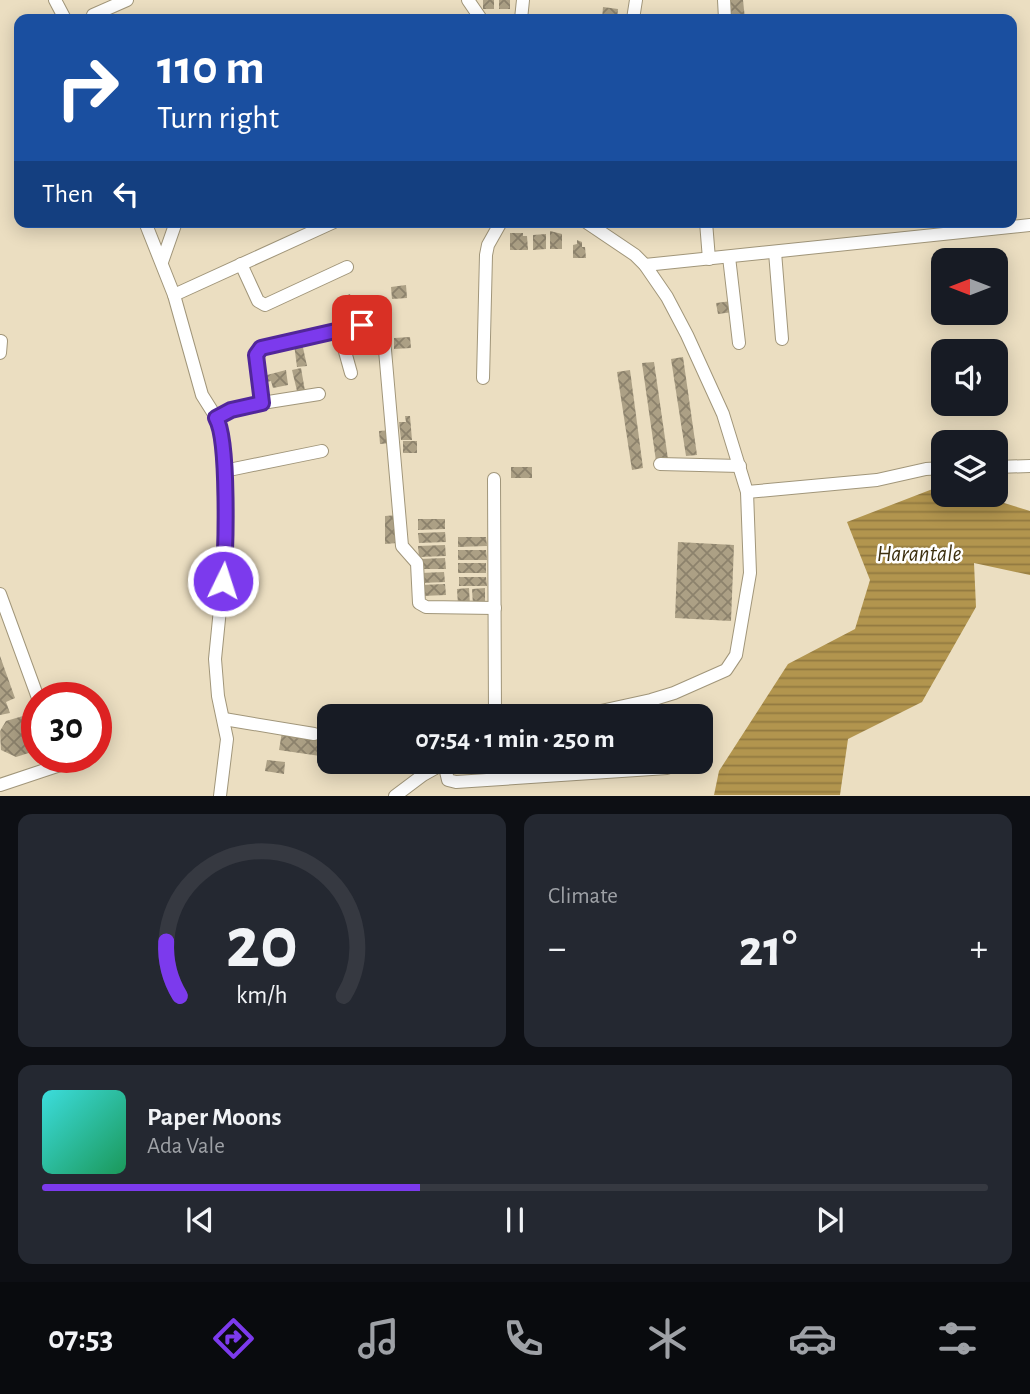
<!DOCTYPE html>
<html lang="en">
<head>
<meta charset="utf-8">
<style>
	:root { --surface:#171b24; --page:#242831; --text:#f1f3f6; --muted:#9ea1a6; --line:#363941; --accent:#7c3aed }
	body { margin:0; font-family:"Alegreya Sans",sans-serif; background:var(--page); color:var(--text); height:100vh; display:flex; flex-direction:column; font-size:26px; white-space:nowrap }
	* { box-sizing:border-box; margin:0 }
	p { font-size:23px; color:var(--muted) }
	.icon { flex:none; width:38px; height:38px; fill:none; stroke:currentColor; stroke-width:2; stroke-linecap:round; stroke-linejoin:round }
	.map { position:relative; height:796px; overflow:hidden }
	.panel { display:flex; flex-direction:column; gap:18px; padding:18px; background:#0d0f14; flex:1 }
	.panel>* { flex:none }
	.banner { position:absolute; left:14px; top:14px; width:1003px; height:214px; border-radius:14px; box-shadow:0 4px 18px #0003; background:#1a4fa0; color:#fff; overflow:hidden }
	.needle { width:46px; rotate:270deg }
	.fabs { position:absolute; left:931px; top:248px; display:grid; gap:14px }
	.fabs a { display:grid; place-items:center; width:77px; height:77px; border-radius:14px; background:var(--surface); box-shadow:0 4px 18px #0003; font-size:35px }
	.speed { position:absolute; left:21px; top:682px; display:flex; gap:14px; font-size:35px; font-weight:700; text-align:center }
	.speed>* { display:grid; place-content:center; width:91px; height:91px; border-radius:50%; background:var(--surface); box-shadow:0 4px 18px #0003; line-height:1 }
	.speed .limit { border:10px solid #d22; background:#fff; color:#111 }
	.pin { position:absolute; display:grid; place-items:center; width:60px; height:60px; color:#fff; margin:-30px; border-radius:14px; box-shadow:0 4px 10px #0006 }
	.me { position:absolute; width:77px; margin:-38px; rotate:4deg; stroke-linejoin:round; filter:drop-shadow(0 0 5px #0008) }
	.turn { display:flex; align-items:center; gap:24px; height:147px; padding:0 28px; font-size:32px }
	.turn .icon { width:91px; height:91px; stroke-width:2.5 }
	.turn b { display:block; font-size:49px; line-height:60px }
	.then { display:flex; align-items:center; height:66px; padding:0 28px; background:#0003; gap:14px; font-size:26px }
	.big { font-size:52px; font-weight:700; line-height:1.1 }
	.panel .widget { flex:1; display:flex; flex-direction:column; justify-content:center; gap:10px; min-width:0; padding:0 24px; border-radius:14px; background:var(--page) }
	.panel .dial { align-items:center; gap:0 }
	.dial svg { height:182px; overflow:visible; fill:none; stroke:var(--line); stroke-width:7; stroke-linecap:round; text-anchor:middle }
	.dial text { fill:var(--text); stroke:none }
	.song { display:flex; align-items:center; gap:21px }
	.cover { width:84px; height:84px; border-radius:10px; background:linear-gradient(135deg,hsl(180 70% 55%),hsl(150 70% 35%)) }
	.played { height:7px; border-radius:4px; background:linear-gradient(90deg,var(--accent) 40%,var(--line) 40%) }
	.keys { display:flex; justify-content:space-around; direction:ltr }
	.heat { display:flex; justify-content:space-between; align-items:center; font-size:38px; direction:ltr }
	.panel .tiles { flex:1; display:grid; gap:18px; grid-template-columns:1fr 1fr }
	.widget:last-child { grid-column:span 2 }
	.trip { position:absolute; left:317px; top:704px; width:396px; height:70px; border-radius:14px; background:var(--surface); box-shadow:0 4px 18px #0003; font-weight:700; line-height:70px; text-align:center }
	.menu { display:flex; height:112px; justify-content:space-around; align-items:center; background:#090b0e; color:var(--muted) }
	.menu .icon { width:49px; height:49px }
	.menu .on { color:var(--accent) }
	.menu b { font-size:32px; color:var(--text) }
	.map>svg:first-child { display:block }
	.water { fill:url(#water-rules) }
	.building { fill:url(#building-cross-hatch) }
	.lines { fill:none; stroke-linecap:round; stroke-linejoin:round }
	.minor-casing { stroke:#a1967a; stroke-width:14 }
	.minor { stroke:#fff; stroke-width:12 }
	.route-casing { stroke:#51269a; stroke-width:18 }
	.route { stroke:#7c3aed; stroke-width:12 }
	.labels { text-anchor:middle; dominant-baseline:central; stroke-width:5; stroke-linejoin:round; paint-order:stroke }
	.water-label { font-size:23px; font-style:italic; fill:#3e3111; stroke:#fff }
</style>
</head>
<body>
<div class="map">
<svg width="1030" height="796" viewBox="0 0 1030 796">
	<defs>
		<pattern id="water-rules" width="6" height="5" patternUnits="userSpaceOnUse" patternTransform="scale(1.75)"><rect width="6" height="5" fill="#b2954e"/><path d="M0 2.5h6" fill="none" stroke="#917940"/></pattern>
		<pattern id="building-cross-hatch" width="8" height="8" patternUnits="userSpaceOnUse" patternTransform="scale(1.75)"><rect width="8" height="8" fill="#aca085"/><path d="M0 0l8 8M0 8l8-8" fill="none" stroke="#8c826c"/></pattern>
	</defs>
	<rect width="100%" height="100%" fill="#ebdec1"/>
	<polygon class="water" points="943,485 943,495 978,495 1030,511 1030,575 974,563 976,607 922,702 848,739 840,795 714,795 719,771 788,664 855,629 870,580 847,522"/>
	<g class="building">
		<rect x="483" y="0" width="11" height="9"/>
		<rect x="499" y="0" width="11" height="9"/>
		<polygon points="728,0 743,0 745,19 730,19"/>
		<polygon points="603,7 618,9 617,19 602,19"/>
		<polygon points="550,231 562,234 562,249 550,249"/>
		<polygon points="510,233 523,233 523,236 527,236 528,250 510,250"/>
		<polygon points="546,234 546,249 533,250 533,235"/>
		<polygon points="577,240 582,242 582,247 585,247 586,258 573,258 573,245 577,244"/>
		<polygon points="406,285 407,298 392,299 391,287"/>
		<polygon points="350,294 357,323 349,325 342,297"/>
		<polygon points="732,301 733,312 718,314 716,303"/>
		<polygon points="371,330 375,342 355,346 353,333"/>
		<polygon points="410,337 411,348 394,349 394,338"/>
		<polygon points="302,343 307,366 297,367 294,344"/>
		<polygon points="683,357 697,455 686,456 671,359"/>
		<polygon points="654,362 668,459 656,461 642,363"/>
		<polygon points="301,368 305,391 297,391 292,370"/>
		<polygon points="286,370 288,385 273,388 271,381 267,382 267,375"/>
		<polygon points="630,370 643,468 632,470 617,372"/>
		<polygon points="405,416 410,416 412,440 401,440 399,422 406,422"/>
		<polygon points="391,430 392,443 380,444 379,431"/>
		<rect x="403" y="441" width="14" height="12"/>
		<rect x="511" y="467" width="21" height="11"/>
		<polygon points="398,515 397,543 385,544 385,516"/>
		<polygon points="418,519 445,519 445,529 418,530"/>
		<polygon points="445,532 446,542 419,543 418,533"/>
		<polygon points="458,537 486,537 487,546 458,547"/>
		<polygon points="678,542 734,545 731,621 675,618"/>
		<polygon points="445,545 446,556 419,557 418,546"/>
		<polygon points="458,550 486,550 487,560 458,560"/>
		<polygon points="445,558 446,569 420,569 420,559"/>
		<rect x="458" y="563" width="28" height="10"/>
		<polygon points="444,572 445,582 421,583 421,573"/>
		<polygon points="459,577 486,577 487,586 459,586"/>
		<polygon points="445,584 446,595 422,596 421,585"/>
		<polygon points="469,588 470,606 458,605 457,589"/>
		<polygon points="485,588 485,605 473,605 472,589"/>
		<polygon points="0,656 15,698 6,702 10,713 0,715"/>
		<polygon points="23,716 37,723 37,746 35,751 16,757 1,750 0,731 6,721"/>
		<polygon points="282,732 327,739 326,749 321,749 320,756 279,750"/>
		<polygon points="267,760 285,762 284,774 265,771"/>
	</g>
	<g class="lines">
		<defs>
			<g id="minor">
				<polyline points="55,0 65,19"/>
				<polyline points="468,0 481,19"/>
				<polyline points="724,0 725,19"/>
				<polyline points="93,15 127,0"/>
				<polyline points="521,19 523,0"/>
				<polyline points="633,19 636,0"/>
				<polyline points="145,222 174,295 202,395 219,422 223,439 225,559 215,659 218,696 227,739 220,796"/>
				<polyline points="706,222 709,259"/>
				<polyline points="775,252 782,339"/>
				<polyline points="729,257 739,343"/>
				<polyline points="162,262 176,222"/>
				<polyline points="241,264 258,301 265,305 347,267"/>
				<polyline points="645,265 1030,225"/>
				<polyline points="174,295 334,222"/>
				<polyline points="381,304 402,546 417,563 419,603 426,607 495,608"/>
				<polyline points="339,330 351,373"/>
				<polyline points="0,353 1,341"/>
				<polyline points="483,378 486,255 488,245 501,222"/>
				<polyline points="262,403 319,394"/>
				<polyline points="216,418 231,410 262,403 255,355 261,347 362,325"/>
				<polyline points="660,464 740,466"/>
				<polyline points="996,467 1030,466"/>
				<polyline points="224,471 322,451"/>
				<polyline points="494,479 495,716"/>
				<polyline points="747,492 877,480 926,469 943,468"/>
				<polyline points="0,594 38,698"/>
				<polyline points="578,716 651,700 674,693 726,670 736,655 750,573 747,492 723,414 687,335 667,297 645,265 635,255 586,222"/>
				<polyline points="224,719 314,734"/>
				<polyline points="444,763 448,780 456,782 667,768"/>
				<polyline points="0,785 63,764 71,758"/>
				<polyline points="395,796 423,775 448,761"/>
			</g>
		</defs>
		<use href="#minor" class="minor-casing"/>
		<use href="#minor" class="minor"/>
	</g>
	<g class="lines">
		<defs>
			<path id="route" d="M223,581C226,552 229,440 216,418L231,410L262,403L256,355L261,348L362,325"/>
		</defs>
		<use href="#route" class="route-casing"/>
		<use href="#route" class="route"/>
	</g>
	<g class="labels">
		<g class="water-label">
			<text x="919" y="554">Harantale</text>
		</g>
	</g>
</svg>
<div class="fabs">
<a><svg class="needle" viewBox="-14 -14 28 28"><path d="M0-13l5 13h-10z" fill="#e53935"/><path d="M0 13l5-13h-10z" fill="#9ea1a6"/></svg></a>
<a><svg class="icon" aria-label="sound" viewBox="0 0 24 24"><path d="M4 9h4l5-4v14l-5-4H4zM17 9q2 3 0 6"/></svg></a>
<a><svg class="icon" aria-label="layers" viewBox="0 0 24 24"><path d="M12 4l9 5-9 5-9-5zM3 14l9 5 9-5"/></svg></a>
</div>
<div class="speed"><div class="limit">30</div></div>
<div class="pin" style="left:362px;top:325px;background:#d93025"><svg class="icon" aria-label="arrive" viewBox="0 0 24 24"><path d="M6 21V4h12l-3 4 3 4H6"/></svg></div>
<svg class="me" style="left:223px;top:581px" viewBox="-20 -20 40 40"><circle r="17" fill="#7c3aed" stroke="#fff" stroke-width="3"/><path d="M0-11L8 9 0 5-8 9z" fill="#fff"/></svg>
<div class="trip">07:54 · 1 min · 250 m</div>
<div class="banner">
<div class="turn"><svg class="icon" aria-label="right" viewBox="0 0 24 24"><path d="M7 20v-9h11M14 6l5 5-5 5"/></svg><div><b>110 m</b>Turn right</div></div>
<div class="then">Then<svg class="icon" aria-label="left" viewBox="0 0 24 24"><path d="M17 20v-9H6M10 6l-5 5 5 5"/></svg></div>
</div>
</div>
<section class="panel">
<div class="tiles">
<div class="widget dial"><svg viewBox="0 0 100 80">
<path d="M14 69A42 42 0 1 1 86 69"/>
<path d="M14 69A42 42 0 0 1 8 45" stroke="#7c3aed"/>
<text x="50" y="56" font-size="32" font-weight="700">20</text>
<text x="50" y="72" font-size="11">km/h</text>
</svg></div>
<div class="widget"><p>Climate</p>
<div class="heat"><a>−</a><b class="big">21°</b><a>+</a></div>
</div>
<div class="widget">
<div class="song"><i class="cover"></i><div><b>Paper Moons</b><p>Ada Vale</p></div></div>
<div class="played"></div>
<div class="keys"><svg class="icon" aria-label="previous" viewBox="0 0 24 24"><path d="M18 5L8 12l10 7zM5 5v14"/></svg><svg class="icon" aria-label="pause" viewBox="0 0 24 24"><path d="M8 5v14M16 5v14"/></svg><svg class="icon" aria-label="next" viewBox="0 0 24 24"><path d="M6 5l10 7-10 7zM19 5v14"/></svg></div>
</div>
</div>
</section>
<nav class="menu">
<b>07:53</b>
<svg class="icon on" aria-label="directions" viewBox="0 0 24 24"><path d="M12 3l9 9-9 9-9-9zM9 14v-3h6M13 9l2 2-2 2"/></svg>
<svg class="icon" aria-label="music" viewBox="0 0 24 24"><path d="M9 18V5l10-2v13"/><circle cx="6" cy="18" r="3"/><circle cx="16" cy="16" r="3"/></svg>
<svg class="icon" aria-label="phone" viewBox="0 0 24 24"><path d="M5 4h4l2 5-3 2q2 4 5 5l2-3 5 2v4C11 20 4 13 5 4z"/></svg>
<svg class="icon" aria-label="climate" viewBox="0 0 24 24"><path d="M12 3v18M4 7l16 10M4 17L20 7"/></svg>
<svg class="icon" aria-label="car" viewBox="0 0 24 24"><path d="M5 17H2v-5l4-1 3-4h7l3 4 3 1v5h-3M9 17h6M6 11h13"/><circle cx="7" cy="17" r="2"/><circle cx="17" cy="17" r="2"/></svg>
<svg class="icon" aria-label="filters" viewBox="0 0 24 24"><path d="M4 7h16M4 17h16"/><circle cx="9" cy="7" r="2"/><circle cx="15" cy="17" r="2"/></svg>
</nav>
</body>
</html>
